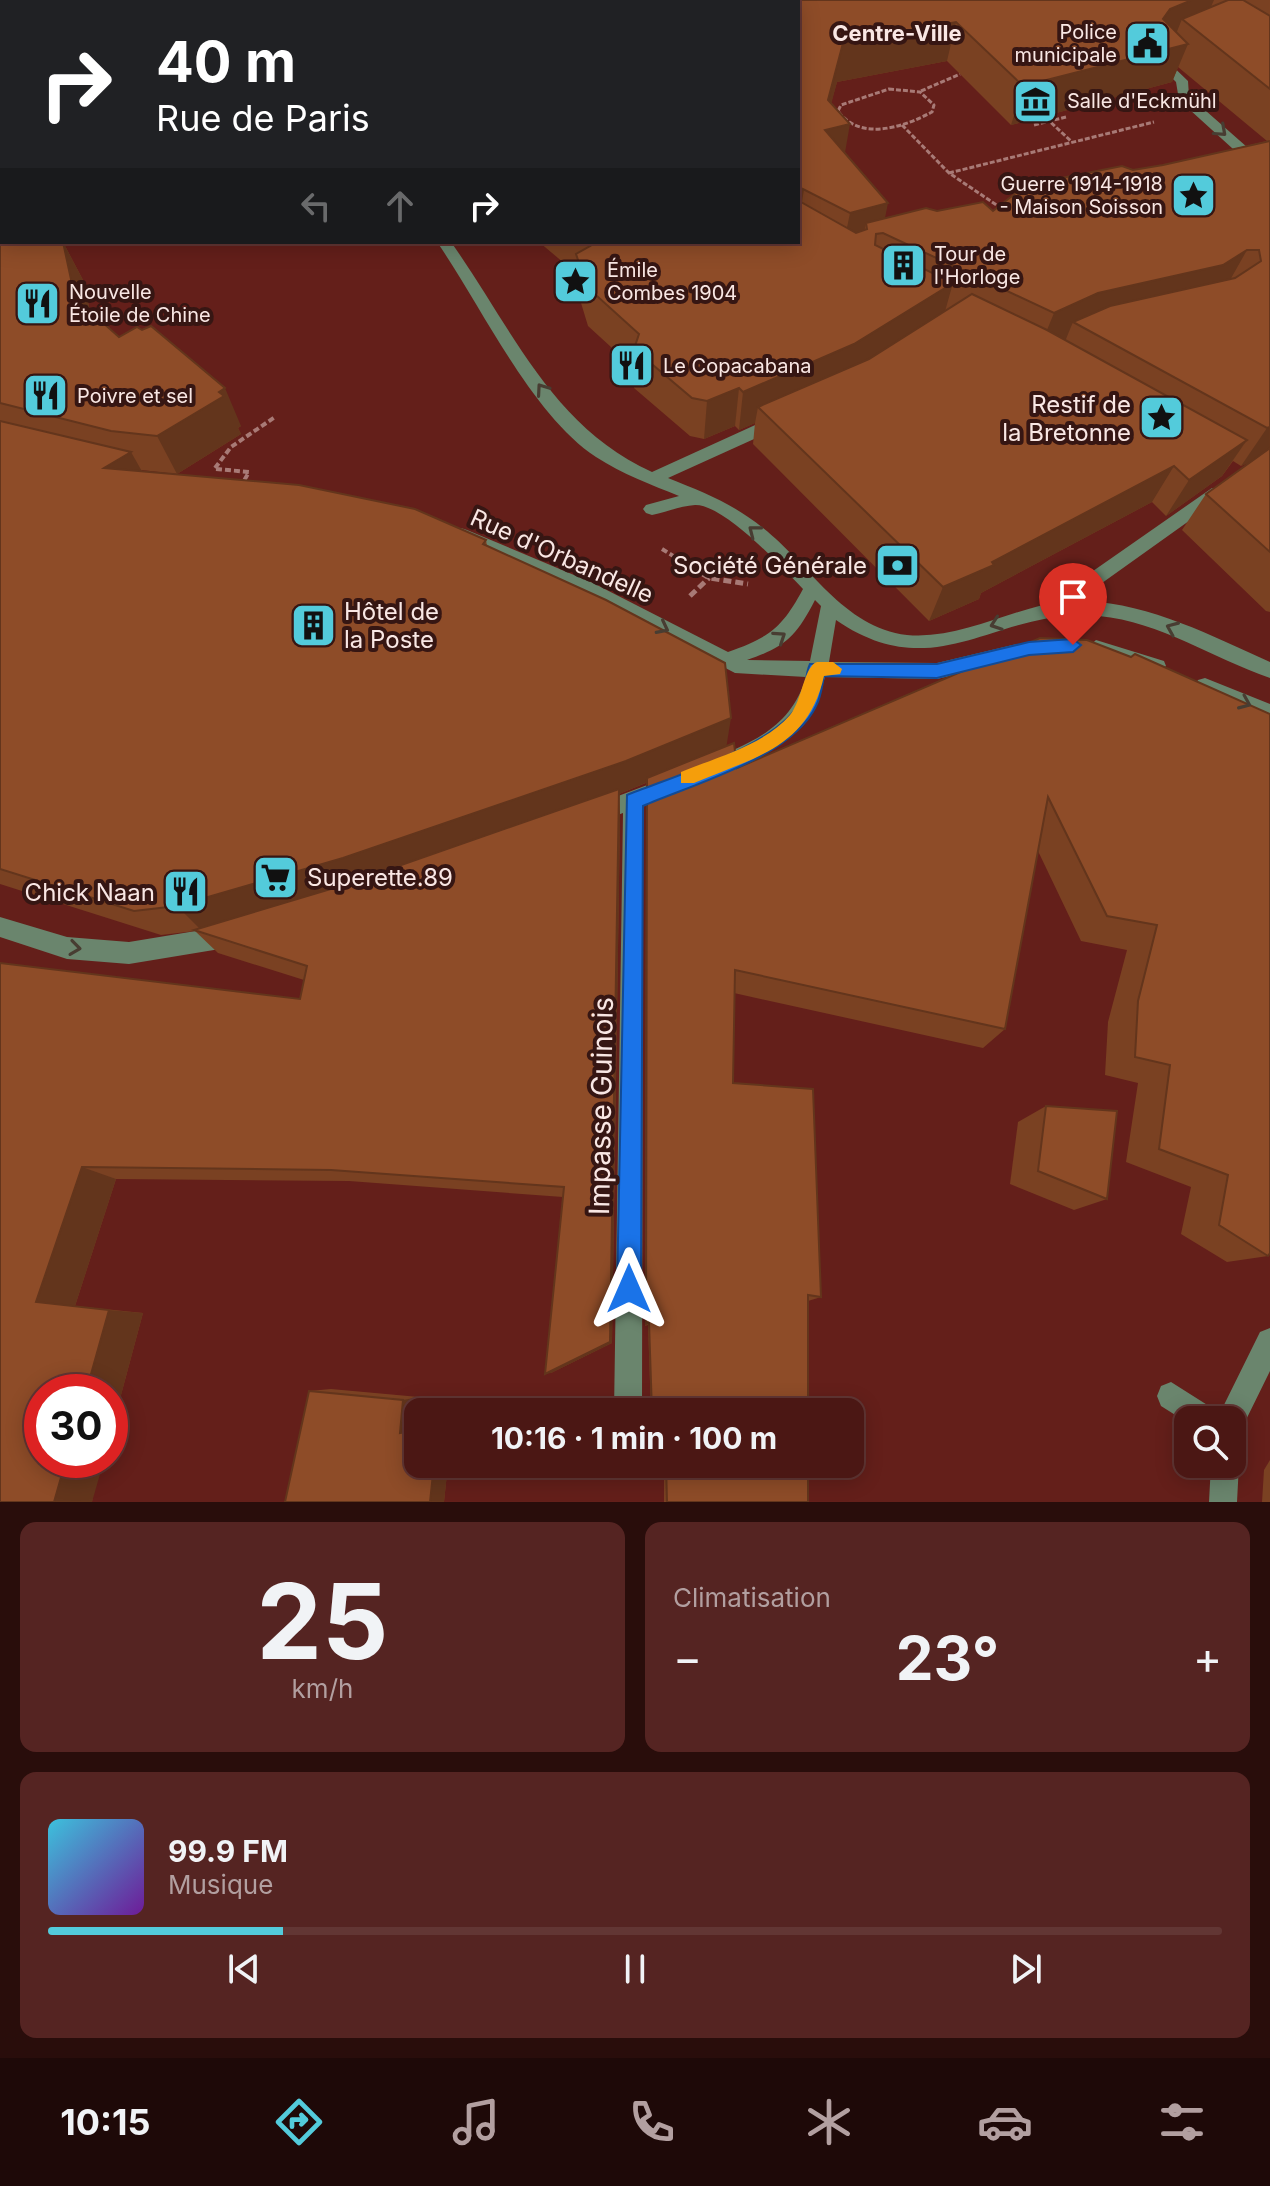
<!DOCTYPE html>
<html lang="fr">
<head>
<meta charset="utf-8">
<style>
	:root { --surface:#4b1714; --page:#552422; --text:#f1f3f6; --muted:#b29fa0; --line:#623634; --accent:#53cbdb }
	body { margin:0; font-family:Inter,sans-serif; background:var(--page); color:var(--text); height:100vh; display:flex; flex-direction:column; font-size:30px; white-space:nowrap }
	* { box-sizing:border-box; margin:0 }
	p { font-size:26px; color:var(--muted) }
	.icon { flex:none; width:44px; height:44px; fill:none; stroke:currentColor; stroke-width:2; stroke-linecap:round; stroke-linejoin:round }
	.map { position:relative; height:1502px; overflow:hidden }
	.drawer { display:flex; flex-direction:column; gap:20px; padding:20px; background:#290d0b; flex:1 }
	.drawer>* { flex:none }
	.banner { position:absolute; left:0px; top:0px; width:800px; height:244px; box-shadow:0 4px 20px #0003,0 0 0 2px var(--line); background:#202124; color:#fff; overflow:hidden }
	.buttons { position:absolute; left:1174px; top:1406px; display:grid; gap:16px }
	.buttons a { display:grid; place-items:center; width:72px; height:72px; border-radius:16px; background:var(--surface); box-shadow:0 4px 20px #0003,0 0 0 2px var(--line); font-size:40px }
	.speed { position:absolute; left:24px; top:1374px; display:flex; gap:16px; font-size:40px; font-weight:700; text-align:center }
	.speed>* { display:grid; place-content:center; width:104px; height:104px; border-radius:50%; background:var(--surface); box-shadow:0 4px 20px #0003,0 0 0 2px var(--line); line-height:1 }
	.speed .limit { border:12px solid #d22; background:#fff; color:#111 }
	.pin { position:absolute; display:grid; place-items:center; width:68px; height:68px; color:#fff; margin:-82px -34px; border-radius:50% 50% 50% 0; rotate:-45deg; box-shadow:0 0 8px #0007 }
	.pin .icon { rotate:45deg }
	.me { position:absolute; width:88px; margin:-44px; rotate:0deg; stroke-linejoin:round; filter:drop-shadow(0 0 6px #0008) }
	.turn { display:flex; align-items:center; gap:28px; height:168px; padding:0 24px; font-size:36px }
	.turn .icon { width:104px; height:104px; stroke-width:2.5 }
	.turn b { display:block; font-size:56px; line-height:68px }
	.lanes { display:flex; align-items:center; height:76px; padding:0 24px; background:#0003; justify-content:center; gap:40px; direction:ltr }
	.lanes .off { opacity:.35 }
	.big { font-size:60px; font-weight:700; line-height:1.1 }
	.drawer .tile { flex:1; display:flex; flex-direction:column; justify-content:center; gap:12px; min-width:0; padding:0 28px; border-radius:16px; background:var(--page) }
	.drawer .dial { align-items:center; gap:0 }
	.dial b { font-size:104px; line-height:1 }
	.song { display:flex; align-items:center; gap:24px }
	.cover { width:96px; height:96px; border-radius:12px; background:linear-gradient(135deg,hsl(190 70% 55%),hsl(280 70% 35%)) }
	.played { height:8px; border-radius:4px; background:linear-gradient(90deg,var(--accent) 20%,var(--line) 20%) }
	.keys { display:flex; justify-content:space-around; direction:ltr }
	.heat { display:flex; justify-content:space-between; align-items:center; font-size:44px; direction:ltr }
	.drawer .tiles { flex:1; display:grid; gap:20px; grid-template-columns:1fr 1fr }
	.tile:last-child { grid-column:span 2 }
	.trip { position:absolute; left:404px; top:1398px; width:460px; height:80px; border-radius:16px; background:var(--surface); box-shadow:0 4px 20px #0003,0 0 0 2px var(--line); font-weight:700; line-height:80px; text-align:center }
	.dock { display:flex; height:128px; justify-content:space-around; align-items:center; background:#1e0908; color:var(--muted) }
	.dock .icon { width:56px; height:56px }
	.dock .on { color:var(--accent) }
	.dock b { font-size:36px; color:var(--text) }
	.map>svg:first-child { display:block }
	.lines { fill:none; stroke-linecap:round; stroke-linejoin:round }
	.path-far2 { stroke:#a87a76; stroke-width:3; stroke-dasharray:5 2; stroke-linecap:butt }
	.path-far1 { stroke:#a87a76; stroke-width:4; stroke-dasharray:6 3; stroke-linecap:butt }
	.path { stroke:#a87a76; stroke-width:5; stroke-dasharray:8 4; stroke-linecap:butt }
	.minor { fill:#6a856d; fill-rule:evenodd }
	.wall { fill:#7a4122; fill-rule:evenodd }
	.shaded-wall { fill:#63351c }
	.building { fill:#8e4c28; stroke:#63351c; stroke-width:2 }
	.oneway { stroke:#483d32 }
	.route { fill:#1a73e8; stroke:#114b97; stroke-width:2 }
	.slow { fill:#f59e0b }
	.labels { text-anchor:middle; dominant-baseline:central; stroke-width:8; stroke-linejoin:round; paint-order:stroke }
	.far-poi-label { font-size:20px; fill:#f9e7e4; stroke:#361613; text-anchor:start }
	.far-neighbourhood-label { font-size:22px; font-weight:bold; fill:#f9e7e4; stroke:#361613 }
	.poi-label { font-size:24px; fill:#f9e7e4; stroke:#361613; text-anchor:end }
	.street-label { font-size:24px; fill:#f9e7e4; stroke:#361613 }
	.near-street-label { font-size:28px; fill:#f9e7e4; stroke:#361613 }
</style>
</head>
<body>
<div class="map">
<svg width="1270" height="1502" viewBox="0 0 1270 1502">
	<rect width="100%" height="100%" fill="#641f1a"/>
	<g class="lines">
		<g class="path-far2">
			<path d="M889,89L920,92L934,105L932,112C904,127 860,142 838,111L841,105Z"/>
			<polyline points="921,91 960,74"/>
			<polyline points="1046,118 1072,142"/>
			<polyline points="902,125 949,173 1004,210"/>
			<polyline points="1034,125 1066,117"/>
			<polyline points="949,173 1154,122"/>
		</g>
		<g class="path-far1">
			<polyline points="215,468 231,447 275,417"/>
			<polyline points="216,469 249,472 242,484"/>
			<polyline points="662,549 704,575"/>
		</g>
		<g class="path">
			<polyline points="701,573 709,578 748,584"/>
			<polyline points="690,596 709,578"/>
		</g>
		<g class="minor">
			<polygon points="1152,54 1160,54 1188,81 1189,96 1264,162 1264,168 1254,168 1179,100 1176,82 1152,58"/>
			<path d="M437,242H451C512,328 551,426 652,472L773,417H785V425L668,478C703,492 732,503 763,528C808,563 844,628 907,635C961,640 1013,607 1066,601L1083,578L1212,488H1224V496L1095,588L1086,601C1151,604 1212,636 1270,662V678C1212,658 1161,622 1099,616C996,606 938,690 836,620L829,662L937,663L1017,644L1026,652L1017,660L937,679L825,677C809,736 765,757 711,777L704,774L701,768L704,762C749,744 791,729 806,677L735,673L581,593L455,540L452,535L461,528L467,530L593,583L728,652C770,637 782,628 803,589C783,568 724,504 695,505C681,506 666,512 652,515L646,513L643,509L646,505L679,496C652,485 622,474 596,457C531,414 482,307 437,242ZM815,600L821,606L810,661L747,660C785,647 796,637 815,600Z"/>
			<polygon points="1096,640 1164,661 1166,666 1157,674 1089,653 1087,648"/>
			<polygon points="1205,678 1270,704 1270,721 1198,692 1195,686 1198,680"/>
			<polygon points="671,776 678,779 681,785 678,791 643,805 642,1412 614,1412 623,813 596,823 589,821 586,814 589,807"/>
			<polygon points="0,917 67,937 129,942 232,925 240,929 243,936 240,943 232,947 129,964 67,959 0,937"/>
			<polygon points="1270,1328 1270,1371 1241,1430 1232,1434 1232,1420 1188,1420 1188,1423 1161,1406 1157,1396 1161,1386 1171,1382 1220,1413 1260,1332"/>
			<polygon points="1232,1453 1239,1464 1237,1502 1209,1502 1211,1464 1232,1464"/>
		</g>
	</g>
	<g class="wall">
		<path d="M0,0H1270V612L1266,611L1182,530L1206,494L1250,462L1241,466L1233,461L1222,476L1166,516L1152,502L981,593L979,599L929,621L753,444L755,423L739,430L735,426L704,439L690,436L634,388V368L588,326L578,293L577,274L539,242H798V2H2V242H63L83,280L90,311L119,337L241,426L238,428L241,434L177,474L141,470L142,471L486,540L487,546L727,746L737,768L1087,640L1268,1256L1227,1262L1181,1234L1191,1187L1126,1162L1138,1083L1105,1075L1108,1022L1127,950L1081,941L1038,851L1005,1029L983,1048L734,993L733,1083L821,1297L808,1301V1412H651L648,1325L645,1326L646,783L619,794L620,818L612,1343L551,1373L563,1197L349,1181L116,1179L75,1306L143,1313L110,1436V1392L92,1502L0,963L300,999L304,980L218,953L195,931L161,935L0,884ZM947,61L1011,125L1172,82L1178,67L1267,141L1163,165L1133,170L993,211H937L885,218L845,153L831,103L837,82Z"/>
		<polygon points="1046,1106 1107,1199 1074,1210 1010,1184 1018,1122"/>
		<polygon points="331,1389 419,1397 416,1428 418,1427 418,1464 448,1464 444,1502 285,1502 309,1391"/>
		<polygon points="1270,1460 1270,1502 1262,1502 1264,1470"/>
		<rect x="664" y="1464" width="144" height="38"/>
	</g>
	<g class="shaded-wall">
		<polygon points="1192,0 1214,0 1202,27 1182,19 1174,39 1188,44 1172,82 1011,125 1023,86 1163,19 1170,9"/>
		<polygon points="956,22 947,61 837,82 822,139 828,100 843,43"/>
		<polygon points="850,124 843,164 825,130"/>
		<polygon points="2,197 2,242 0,261 0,198"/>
		<polygon points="888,203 882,233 867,229 866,223 861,247 842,252 850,213"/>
		<polygon points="63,242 83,280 96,337 75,298"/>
		<polygon points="1247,250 1225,289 1073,322 1066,339 1038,352 1054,313 1098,293"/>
		<polygon points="953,283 942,322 768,417 758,407 755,423 739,430 743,392"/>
		<polygon points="225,388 241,426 238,428 241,434 177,474 157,436"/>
		<polygon points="739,388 735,426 704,439 707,401"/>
		<polygon points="1270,427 1270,455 1241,466 1267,428"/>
		<polygon points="1247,440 1222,476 1166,516 1189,480"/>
		<polygon points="131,452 152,489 104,468"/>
		<polygon points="1174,466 1152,502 981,593 979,599 929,621 943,587"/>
		<polygon points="731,718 726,749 619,794 620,818 612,1343 551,1373 545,1374 619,794 358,884 201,930 177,906"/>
		<polygon points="82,1167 116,1179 75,1306 36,1302"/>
		<polygon points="109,1310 143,1313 110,1436 110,1392 86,1392"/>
		<polygon points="419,1397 416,1428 400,1433 403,1400"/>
		<polygon points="66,1460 104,1460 92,1502 54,1502"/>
		<polygon points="434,1464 448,1464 444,1502 430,1502"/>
	</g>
	<g class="building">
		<polygon points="0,0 1192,0 1170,9 1163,19 1188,44 1023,86 956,22 843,43 828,100 850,124 825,130 888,203 850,213 803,189 801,202 856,233 867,229 866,223 926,208 937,211 983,202 993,211 1026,185 1122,166 1133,170 1163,165 1270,141 1270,427 1267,428 1073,322 1110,306 1235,278 1261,261 1259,250 1247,250 1223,265 1098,293 1054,313 883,233 876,234 875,245 953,283 854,344 743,392 739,388 707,401 692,398 634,349 639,334 587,287 576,254 590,246 585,242 798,242 798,2 2,2 2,197 0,198"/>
		<polygon points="1228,0 1243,0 1270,16 1270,89 1182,19"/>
		<polygon points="2,224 2,242 63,242 75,298 119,337 137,327 142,330 151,326 225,388 219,392 224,396 157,436 111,431 0,403 0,225"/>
		<polygon points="972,294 1047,330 1247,440 1189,480 1174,466 992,562 994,565 943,587 758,407 869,359"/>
		<polygon points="0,421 131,452 104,468 299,485 415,509 486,540 483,544 606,600 725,663 731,718 626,761 343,858 177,906 134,911 0,869"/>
		<polygon points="1270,448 1270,552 1206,494"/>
		<polygon points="1040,638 1087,640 1131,657 1135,654 1270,714 1270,1253 1268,1256 1219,1225 1228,1175 1159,1149 1170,1065 1135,1057 1138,1001 1157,925 1107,916 1048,797 1005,1029 735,970 733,1083 813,1089 821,1297 808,1295 808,1412 652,1412 649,1322 646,1324 647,778 734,743 737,768"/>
		<polygon points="619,789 610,1342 545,1374 564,1187 331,1170 82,1167 36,1302 109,1310 86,1392 42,1392 42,1460 66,1460 54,1502 0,1502 0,963 300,999 307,966 194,930 344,885"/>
		<polygon points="1046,1106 1117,1111 1107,1199 1038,1171"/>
		<polygon points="309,1391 403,1400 400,1433 418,1430 418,1464 434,1464 430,1502 285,1502"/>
		<polygon points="666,1464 808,1464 808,1502 667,1502"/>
	</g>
	<defs><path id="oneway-chevron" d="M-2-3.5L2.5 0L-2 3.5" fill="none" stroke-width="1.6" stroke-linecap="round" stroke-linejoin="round" transform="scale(2)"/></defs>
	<g class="oneway">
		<use href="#oneway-chevron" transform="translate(1221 131) rotate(42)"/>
		<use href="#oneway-chevron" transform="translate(542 389) rotate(-125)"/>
		<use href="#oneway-chevron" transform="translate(754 531) rotate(-142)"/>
		<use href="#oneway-chevron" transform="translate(996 624) rotate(161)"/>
		<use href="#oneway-chevron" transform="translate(663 628) rotate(27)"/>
		<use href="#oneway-chevron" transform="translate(1172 628) rotate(-157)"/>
		<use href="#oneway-chevron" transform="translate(780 637) rotate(-34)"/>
		<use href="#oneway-chevron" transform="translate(1245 703) rotate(23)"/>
		<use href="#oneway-chevron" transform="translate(75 948) rotate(8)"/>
	</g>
	<path class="route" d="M1073,639L1081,645L1073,652L1029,655L937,678L824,676C822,686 821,697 816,706C792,757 693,784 643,806L641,1289L638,1298L629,1301L621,1298L617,1289L627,795C671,777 781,745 801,700C806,689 805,675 810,664H937L1029,642Z"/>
	<path class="slow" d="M817,662H833L842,669L840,674L824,676C808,748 755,757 694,783H681V772C717,757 764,745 790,715C802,701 804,666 817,662Z"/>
	<defs>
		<symbol id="civic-square" viewBox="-11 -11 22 22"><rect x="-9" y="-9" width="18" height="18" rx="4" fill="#53cbdb" stroke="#361613"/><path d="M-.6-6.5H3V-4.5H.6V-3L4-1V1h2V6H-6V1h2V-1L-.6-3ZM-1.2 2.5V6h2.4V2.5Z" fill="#111"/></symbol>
		<symbol id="museum-square" viewBox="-11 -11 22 22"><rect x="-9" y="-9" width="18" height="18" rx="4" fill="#53cbdb" stroke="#361613"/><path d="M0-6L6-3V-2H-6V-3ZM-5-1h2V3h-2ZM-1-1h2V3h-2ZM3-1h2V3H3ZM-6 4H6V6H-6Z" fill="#111"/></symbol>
		<symbol id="sight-square" viewBox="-11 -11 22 22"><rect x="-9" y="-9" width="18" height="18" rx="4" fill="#53cbdb" stroke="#361613"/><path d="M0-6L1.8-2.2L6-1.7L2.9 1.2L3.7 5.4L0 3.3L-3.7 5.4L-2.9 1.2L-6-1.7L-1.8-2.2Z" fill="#111"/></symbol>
		<symbol id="building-square" viewBox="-11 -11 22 22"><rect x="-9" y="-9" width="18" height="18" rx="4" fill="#53cbdb" stroke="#361613"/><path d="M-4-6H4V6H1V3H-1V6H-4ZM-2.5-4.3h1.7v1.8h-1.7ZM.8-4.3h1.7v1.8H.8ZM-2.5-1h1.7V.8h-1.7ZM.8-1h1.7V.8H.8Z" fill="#111"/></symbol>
		<symbol id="restaurant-square" viewBox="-11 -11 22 22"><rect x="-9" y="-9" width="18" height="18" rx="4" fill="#53cbdb" stroke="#361613"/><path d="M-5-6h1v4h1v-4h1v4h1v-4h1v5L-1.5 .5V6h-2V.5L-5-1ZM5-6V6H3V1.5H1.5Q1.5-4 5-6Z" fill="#111"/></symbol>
		<symbol id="bank-square" viewBox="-11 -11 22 22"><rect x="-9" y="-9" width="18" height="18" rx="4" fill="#53cbdb" stroke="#361613"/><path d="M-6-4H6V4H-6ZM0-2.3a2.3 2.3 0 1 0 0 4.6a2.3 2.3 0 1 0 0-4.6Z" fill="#111"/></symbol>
		<symbol id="supermarket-square" viewBox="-11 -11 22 22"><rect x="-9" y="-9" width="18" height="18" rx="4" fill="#53cbdb" stroke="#361613"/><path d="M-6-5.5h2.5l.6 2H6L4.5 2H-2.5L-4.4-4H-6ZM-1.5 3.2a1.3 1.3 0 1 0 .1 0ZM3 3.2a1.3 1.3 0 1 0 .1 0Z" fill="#111"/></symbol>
	</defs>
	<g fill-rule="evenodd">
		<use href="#civic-square" x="1122" y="18" width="51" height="51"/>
		<use href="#museum-square" x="1010" y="76" width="51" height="51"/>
		<use href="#sight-square" x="1168" y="170" width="51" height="51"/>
		<use href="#building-square" x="878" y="240" width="51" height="51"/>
		<use href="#sight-square" x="550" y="256" width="51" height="51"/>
		<use href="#restaurant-square" x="12" y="278" width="51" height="51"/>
		<use href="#restaurant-square" x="606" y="340" width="51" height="51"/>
		<use href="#restaurant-square" x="20" y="370" width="51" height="51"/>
		<use href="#sight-square" x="1136" y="392" width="51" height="51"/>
		<use href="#bank-square" x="872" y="540" width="51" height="51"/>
		<use href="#building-square" x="288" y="600" width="51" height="51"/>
		<use href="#supermarket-square" x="250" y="852" width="51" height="51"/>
		<use href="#restaurant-square" x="160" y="866" width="51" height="51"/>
	</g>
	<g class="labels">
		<g class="far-poi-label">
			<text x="1117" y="32" text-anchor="end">Police<tspan x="1117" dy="23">municipale</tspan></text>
			<text x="1067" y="101">Salle d'Eckmühl</text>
			<text x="1163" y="184" text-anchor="end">Guerre 1914-1918<tspan x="1163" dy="23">- Maison Soisson</tspan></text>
			<text x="934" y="254">Tour de<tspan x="934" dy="23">l'Horloge</tspan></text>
			<text x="607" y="270">Émile<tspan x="607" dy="23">Combes 1904</tspan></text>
			<text x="69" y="292">Nouvelle<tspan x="69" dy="23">Étoile de Chine</tspan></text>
			<text x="663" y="366">Le Copacabana</text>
			<text x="77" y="396">Poivre et sel</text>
		</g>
		<g class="far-neighbourhood-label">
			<text x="897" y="33">Centre-Ville</text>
		</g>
		<g class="poi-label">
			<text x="1131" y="404">Restif de<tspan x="1131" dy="28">la Bretonne</tspan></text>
			<text x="867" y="565">Société Générale</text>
			<text x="344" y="611" text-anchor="start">Hôtel de<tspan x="344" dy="28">la Poste</tspan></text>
			<text x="307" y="877" text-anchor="start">Superette.89</text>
			<text x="155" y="892">Chick Naan</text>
		</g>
		<g class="street-label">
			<text transform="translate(562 556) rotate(24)">Rue d'Orbandelle</text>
		</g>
		<g class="near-street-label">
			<text transform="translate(601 1106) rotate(-89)">Impasse Guinois</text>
		</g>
	</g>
</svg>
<div class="buttons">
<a><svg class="icon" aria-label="search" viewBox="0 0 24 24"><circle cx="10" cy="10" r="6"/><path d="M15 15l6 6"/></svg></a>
</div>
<div class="speed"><div class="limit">30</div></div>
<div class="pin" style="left:1073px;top:645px;background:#d93025"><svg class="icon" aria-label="arrive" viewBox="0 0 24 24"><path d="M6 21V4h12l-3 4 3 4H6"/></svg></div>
<svg class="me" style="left:629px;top:1289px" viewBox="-20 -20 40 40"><path d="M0-17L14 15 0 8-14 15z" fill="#1a73e8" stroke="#fff" stroke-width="4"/></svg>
<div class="trip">10:16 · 1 min · 100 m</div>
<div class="banner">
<div class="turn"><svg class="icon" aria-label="right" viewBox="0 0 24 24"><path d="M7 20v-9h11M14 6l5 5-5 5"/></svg><div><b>40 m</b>Rue de Paris</div></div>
<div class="lanes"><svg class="icon off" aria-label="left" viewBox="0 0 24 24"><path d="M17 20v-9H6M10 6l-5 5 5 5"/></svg><svg class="icon off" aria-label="ahead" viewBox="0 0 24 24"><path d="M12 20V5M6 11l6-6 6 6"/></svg><svg class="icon" aria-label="right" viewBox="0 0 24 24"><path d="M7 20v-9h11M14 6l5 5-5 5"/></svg></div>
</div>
</div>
<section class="drawer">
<div class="tiles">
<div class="tile dial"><b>25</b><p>km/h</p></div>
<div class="tile"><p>Climatisation</p>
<div class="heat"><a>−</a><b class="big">23°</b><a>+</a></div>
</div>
<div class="tile">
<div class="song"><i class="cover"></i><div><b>99.9 FM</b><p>Musique</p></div></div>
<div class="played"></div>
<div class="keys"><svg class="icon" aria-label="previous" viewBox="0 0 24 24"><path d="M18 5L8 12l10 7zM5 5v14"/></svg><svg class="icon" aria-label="pause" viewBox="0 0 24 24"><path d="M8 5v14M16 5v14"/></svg><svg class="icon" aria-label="next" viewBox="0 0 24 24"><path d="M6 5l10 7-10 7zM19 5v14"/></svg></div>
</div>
</div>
</section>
<nav class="dock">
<b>10:15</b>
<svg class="icon on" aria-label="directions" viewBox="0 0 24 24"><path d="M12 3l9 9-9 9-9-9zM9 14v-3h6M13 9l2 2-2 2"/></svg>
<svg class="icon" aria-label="music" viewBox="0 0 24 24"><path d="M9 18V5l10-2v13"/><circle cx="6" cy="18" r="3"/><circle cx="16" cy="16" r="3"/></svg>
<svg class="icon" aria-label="phone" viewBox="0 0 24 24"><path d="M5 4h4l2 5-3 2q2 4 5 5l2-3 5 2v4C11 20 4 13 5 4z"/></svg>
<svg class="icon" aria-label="climate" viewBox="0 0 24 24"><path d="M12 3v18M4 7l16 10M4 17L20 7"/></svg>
<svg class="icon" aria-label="car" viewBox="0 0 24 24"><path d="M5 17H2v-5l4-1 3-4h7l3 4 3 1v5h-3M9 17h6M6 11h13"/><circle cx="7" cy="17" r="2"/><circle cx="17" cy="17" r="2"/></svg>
<svg class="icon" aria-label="filters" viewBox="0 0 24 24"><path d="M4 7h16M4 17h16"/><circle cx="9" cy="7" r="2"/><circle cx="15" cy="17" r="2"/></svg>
</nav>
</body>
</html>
